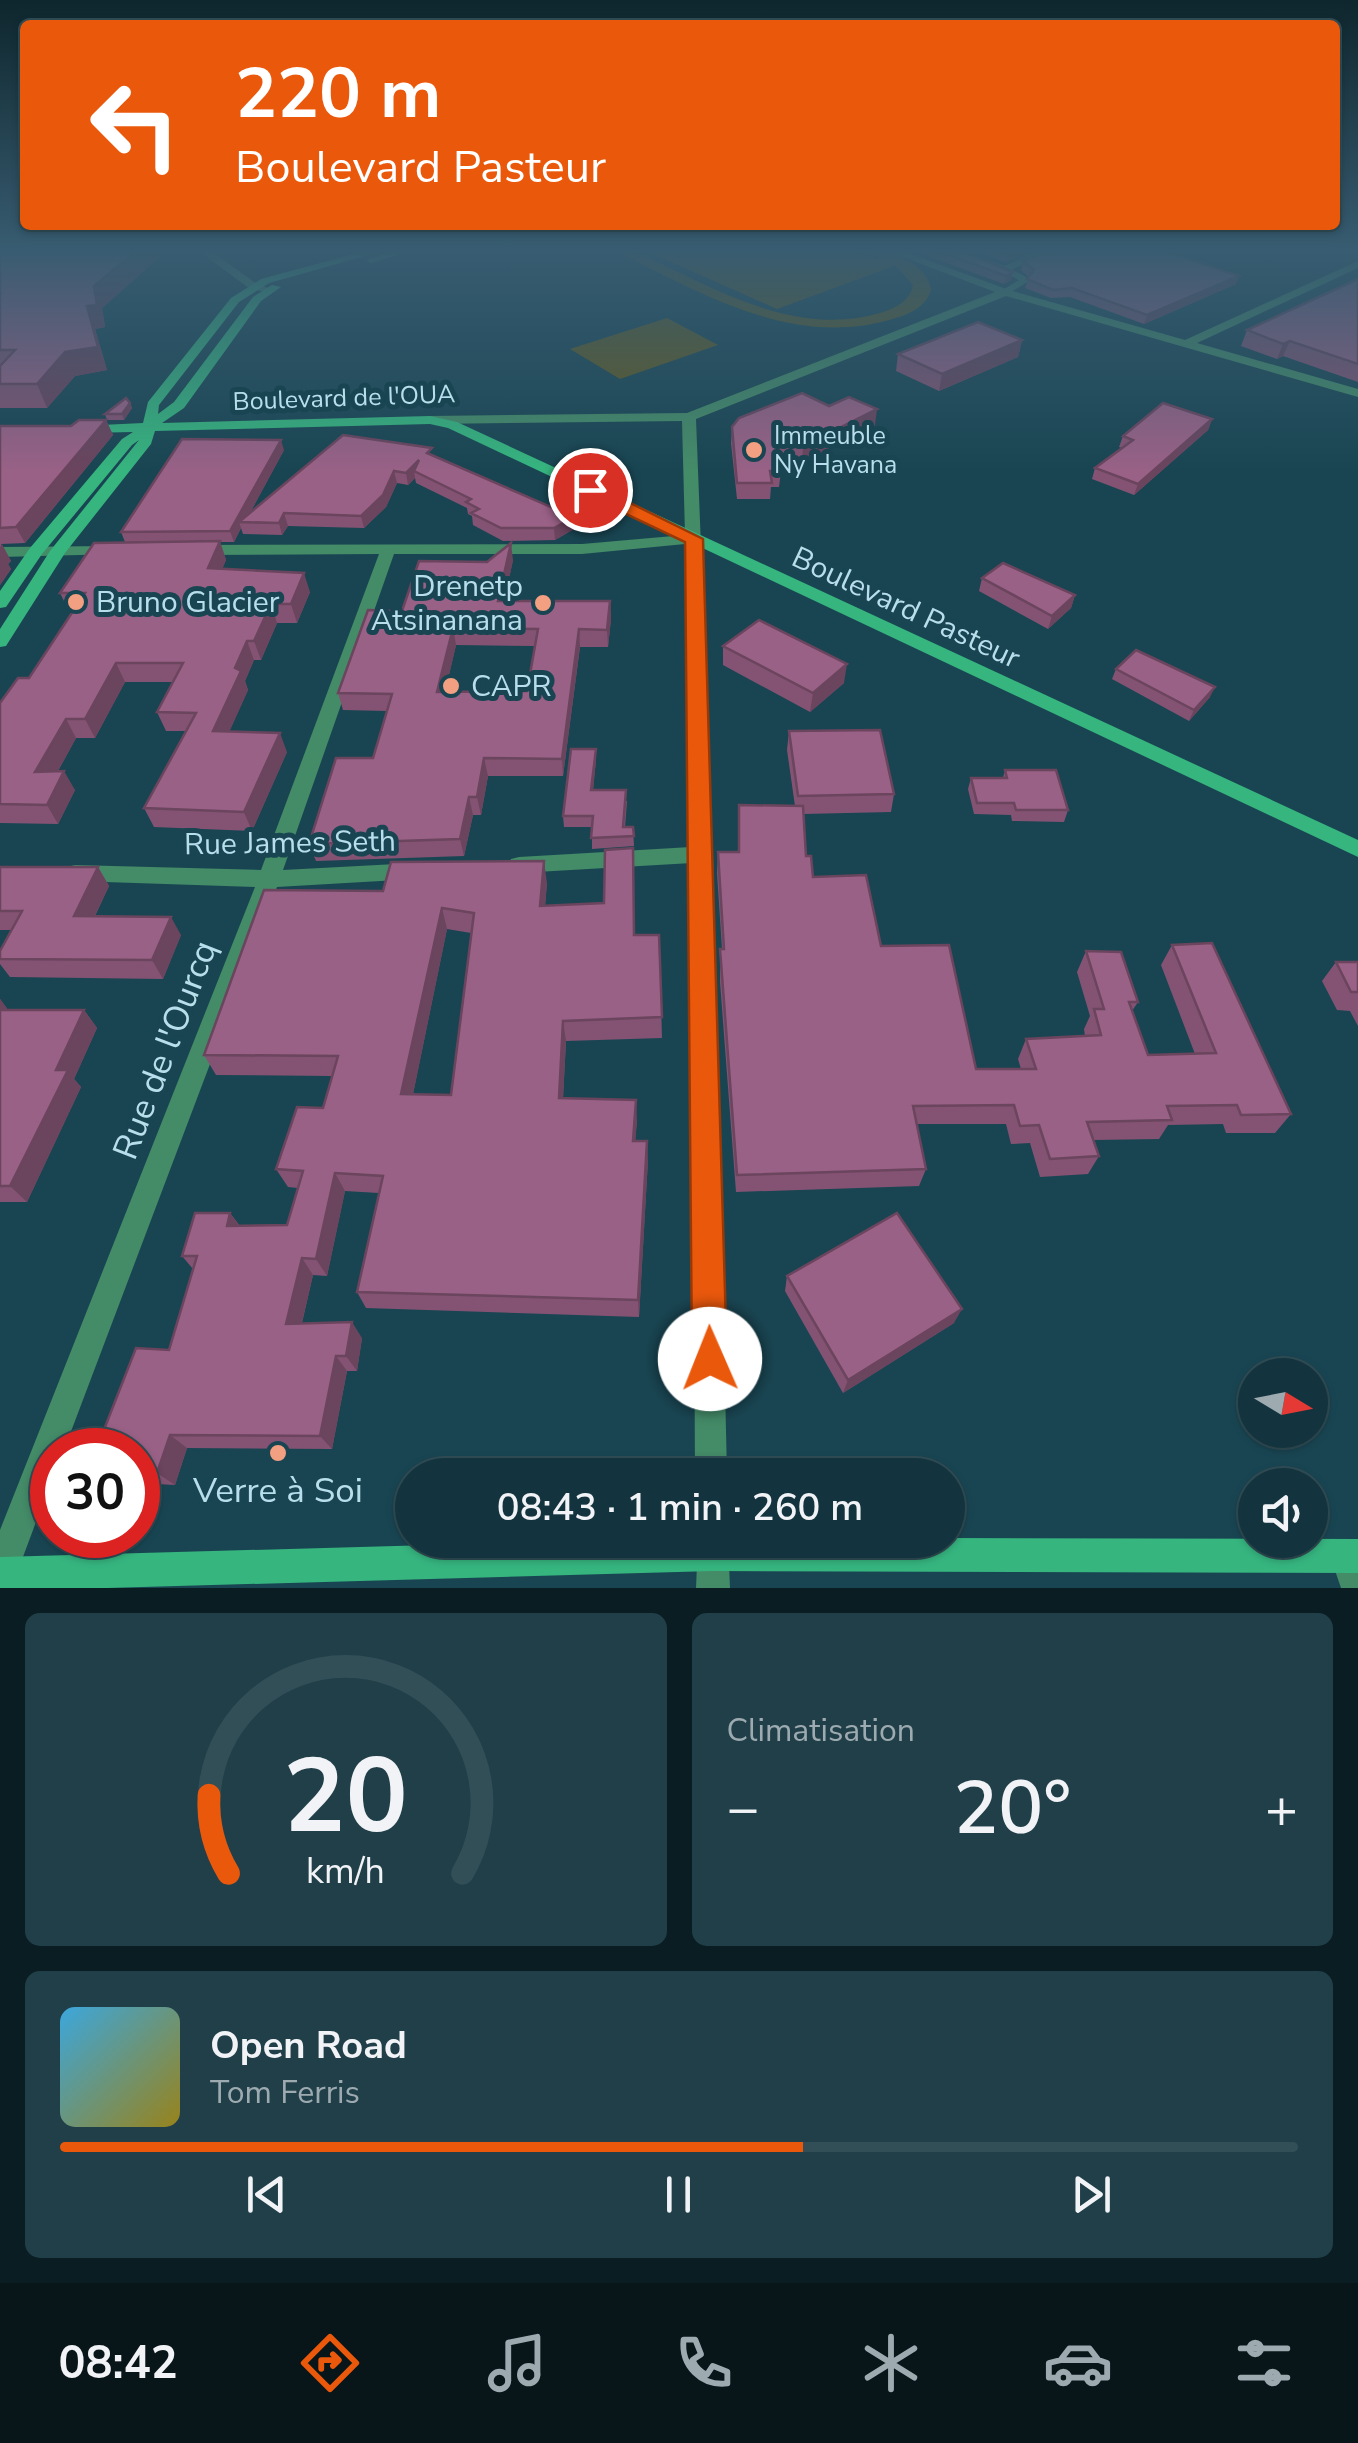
<!DOCTYPE html>
<html lang="fr">
<head>
<meta charset="utf-8">
<style>
	:root { --surface:#13343e; --page:#203f49; --text:#f1f3f6; --muted:#9daab0; --line:#324f58; --accent:#ea580c }
	body { margin:0; font-family:"Nunito Sans",sans-serif; background:var(--page); color:var(--text); height:100vh; display:flex; flex-direction:column; font-size:38px; white-space:nowrap }
	* { box-sizing:border-box; margin:0 }
	p { font-size:32px; color:var(--muted) }
	.icon { flex:none; width:55px; height:55px; fill:none; stroke:currentColor; stroke-width:2; stroke-linecap:round; stroke-linejoin:round }
	.map { position:relative; height:1588px; overflow:hidden }
	.drawer { display:flex; flex-direction:column; gap:25px; padding:25px; background:#0a1d22; flex:1 }
	.drawer>* { flex:none }
	.banner { position:absolute; left:20px; top:20px; width:1320px; height:210px; border-radius:10px; box-shadow:0 2px 8px #0004,0 0 0 2px var(--line); background:#ea580c; color:#fff; overflow:hidden }
	.needle { width:65px; rotate:100deg }
	.fabs { position:absolute; left:1238px; top:1358px; display:grid; gap:20px }
	.fabs a { display:grid; place-items:center; width:90px; height:90px; border-radius:50%; background:var(--surface); box-shadow:0 2px 8px #0004,0 0 0 2px var(--line); font-size:50px }
	.speed { position:absolute; left:30px; top:1428px; display:flex; gap:20px; font-size:50px; font-weight:700; text-align:center }
	.speed>* { display:grid; place-content:center; width:130px; height:130px; border-radius:50%; background:var(--surface); box-shadow:0 2px 8px #0004,0 0 0 2px var(--line); line-height:1 }
	.speed .limit { border:15px solid #d22; background:#fff; color:#111 }
	.pin { position:absolute; display:grid; place-items:center; width:85px; height:85px; color:#fff; margin:-42px; border:5px solid #fff; border-radius:50%; box-shadow:0 2px 10px #0007 }
	.me { position:absolute; width:110px; margin:-55px; rotate:359deg; stroke-linejoin:round; filter:drop-shadow(0 0 8px #0008) }
	.turn { display:flex; align-items:center; gap:35px; height:210px; padding:0 50px; font-size:45px }
	.turn .icon { width:130px; height:130px; stroke-width:2.5 }
	.turn b { display:block; font-size:70px; line-height:85px }
	.big { font-size:75px; font-weight:600; line-height:1.1 }
	.drawer .card { flex:1; display:flex; flex-direction:column; justify-content:center; gap:15px; min-width:0; padding:0 35px; border-radius:15px; background:var(--page) }
	.drawer .dial { align-items:center; gap:0 }
	.dial svg { height:260px; overflow:visible; fill:none; stroke:var(--line); stroke-width:7; stroke-linecap:round; text-anchor:middle }
	.dial text { fill:var(--text); stroke:none }
	.song { display:flex; align-items:center; gap:30px }
	.cover { width:120px; height:120px; border-radius:15px; background:linear-gradient(135deg,hsl(200 70% 55%),hsl(50 70% 35%)) }
	.played { height:10px; border-radius:5px; background:linear-gradient(90deg,var(--accent) 60%,var(--line) 60%) }
	.keys { display:flex; justify-content:space-around; direction:ltr }
	.heat { display:flex; justify-content:space-between; align-items:center; font-size:55px; direction:ltr }
	.drawer .tiles { flex:1; display:grid; gap:25px; grid-template-columns:1fr 1fr }
	.card:last-child { grid-column:span 2 }
	.trip { position:absolute; left:395px; top:1458px; width:570px; height:100px; border-radius:50px; background:var(--surface); box-shadow:0 2px 8px #0004,0 0 0 2px var(--line); font-weight:600; line-height:100px; text-align:center }
	.menu { display:flex; height:160px; justify-content:space-around; align-items:center; background:#081519; color:var(--muted) }
	.menu .icon { width:70px; height:70px }
	.menu .on { color:var(--accent) }
	.menu b { font-size:45px; color:var(--text) }
	.map>svg:first-child { display:block }
	.green { fill:#62591d }
	.lines { fill:none; stroke-linecap:round; stroke-linejoin:round }
	.lane { stroke:#448b68; stroke-width:6 }
	.street { fill:#448b68; fill-rule:evenodd }
	.secondary { fill:#36b57f; fill-rule:evenodd }
	.wall { fill:#845373; fill-rule:evenodd }
	.shaded-wall { fill:#6b445e }
	.building { fill:#996186; stroke:#6b445e; stroke-width:2.5; fill-rule:evenodd }
	.route { fill:#ea580c; stroke:#983908; stroke-width:2.5 }
	.poi-dot { fill:#f3a082; stroke:#194552; stroke-width:4 }
	.labels { text-anchor:middle; dominant-baseline:central; stroke-width:10; stroke-linejoin:round; paint-order:stroke }
	.far-street-label { font-size:25px; fill:#b8deeb; stroke:#194552 }
	.far-poi-label { font-size:25px; fill:#b8deeb; stroke:#194552; text-anchor:start }
	.poi-label { font-size:30px; fill:#b8deeb; stroke:#194552; text-anchor:start }
	.street-label { font-size:30px; fill:#b8deeb; stroke:#194552 }
	.near-street-label { font-size:35px; fill:#b8deeb; stroke:#194552 }
	.near-poi-label { font-size:35px; fill:#b8deeb; stroke:#194552 }
</style>
</head>
<body>
<div class="map">
<svg width="1358" height="1588" viewBox="0 0 1358 1588">
	<rect width="100%" height="100%" fill="#194552"/>
	<g class="green">
		<path d="M611,249H630C707,284 792,339 880,313C896,308 910,301 913,285L895,265L894,266L777,309L642,249H850L894,265L857,249C884,249 926,259 931,290C925,309 907,315 889,320C788,348 698,291 611,249Z"/>
		<polygon points="667,318 718,345 620,379 570,349"/>
	</g>
	<g class="lines">
		<g class="lane">
			<polyline points="993,265 1005,269 1052,249"/>
			<polyline points="1005,269 1025,280 1005,292"/>
		</g>
		<g class="street">
			<polygon points="196,249 208,249 257,284 274,290 269,293 249,288"/>
			<polygon points="882,249 897,249 1009,290 1185,340 1358,261 1358,268 1197,343 1358,389 1358,397 1006,296 696,419 713,854 727,1475 695,1475 692,863 519,873 511,871 508,865 511,859 519,857 691,847 685,544 582,554 394,554 283,870 415,863 423,865 426,871 423,877 415,879 277,887 64,1450 52,1450 52,1479 17,1573 12,1585 0,1588 0,1530 255,887 75,881 67,879 64,873 67,867 75,865 261,870 379,554 197,555 189,550 197,545 582,544 685,535 682,421 430,424 423,420 430,416 687,413 995,292"/>
			<polygon points="113,546 119,548 119,554 0,557 0,547"/>
			<polygon points="1347,1539 1358,1544 1358,1588 1341,1588 1330,1556 1335,1544"/>
			<polygon points="698,1540 728,1540 730,1588 696,1588"/>
		</g>
		<g class="secondary">
			<polygon points="372,249 390,249 269,283 239,302 159,405 158,414 174,402 253,297 272,285 281,287 261,301 184,408 162,423 430,416 457,422 1358,840 1358,857 448,428 430,424 155,431 151,444 65,553 6,646 0,647 0,629 50,551 139,440 132,445 42,554 6,607 0,608 0,591 30,548 122,439 133,432 85,433 78,429 80,426 143,423 148,402 231,298 261,279"/>
			<polygon points="400,249 418,249 371,263 366,260"/>
			<polygon points="948,1538 1358,1539 1358,1573 713,1571 107,1588 0,1588 0,1557 610,1540"/>
		</g>
	</g>
	<g class="wall">
		<polygon points="0,249 161,256 102,308 105,327 95,329 107,370 75,376 47,408 0,408"/>
		<polygon points="909,249 957,249 1013,272 1011,280 1004,284"/>
		<polygon points="972,249 1036,249 1005,262"/>
		<polygon points="1023,261 1236,284 1144,324 1070,297 1051,298 1025,288 1029,277 1021,270"/>
		<polygon points="1358,279 1358,382 1283,356 1277,359 1241,346 1247,330"/>
		<polygon points="1022,340 1018,357 939,391 896,371 898,354"/>
		<polygon points="130,403 132,408 124,420 107,420 105,414"/>
		<polygon points="829,406 875,425 802,462 779,451 781,471 779,487 771,487 770,499 737,499 731,443 732,427"/>
		<polygon points="1212,419 1208,430 1134,495 1092,479 1095,468 1122,448 1119,447 1123,436"/>
		<polygon points="106,420 113,435 25,543 1,544 11,561 8,564 11,569 0,585 0,426 71,426"/>
		<polygon points="284,450 250,513 433,456 574,529 555,540 503,541 473,525 472,516 468,514 467,508 416,483 415,478 408,485 397,483 386,507 364,528 288,526 282,535 243,534 241,528 234,542 220,542 226,560 222,569 310,592 297,623 277,623 261,660 254,660 245,681 248,690 229,732 287,752 252,831 154,827 144,808 186,731 166,731 157,712 174,682 125,682 95,738 76,738 58,771 75,790 58,824 0,823 0,703 29,678 73,611 69,611 60,593 125,542 121,532"/>
		<path d="M513,560L504,601H610L611,619L608,647H580L563,776H488L481,815H473L464,856L316,861L309,844L373,758L387,711L343,710L338,693L402,611L487,562ZM456,645L535,646L527,691L445,692Z"/>
		<polygon points="982,578 1075,595 1071,608 1048,629 979,591"/>
		<polygon points="723,646 844,683 810,712 723,665"/>
		<polygon points="1116,669 1210,697 1189,721 1112,679"/>
		<polygon points="789,731 894,794 891,812 803,814 806,856 813,877 881,946 976,1069 1021,1069 1018,1059 1026,1039 1085,1036 1084,1029 1090,1016 1077,972 1086,951 1138,1002 1132,1011 1148,1055 1195,1054 1161,965 1172,945 1291,1114 1275,1133 1226,1133 1223,1124 1168,1125 1159,1139 1093,1140 1099,1156 1088,1174 1040,1177 1030,1143 1011,1144 1006,1124 917,1124 926,1169 919,1186 736,1192 720,982 720,949 722,949 717,873 718,852 738,852 739,805 795,806 787,750"/>
		<polygon points="596,760 593,790 627,801 625,827 633,827 634,846 592,849 592,827 564,827 563,816"/>
		<polygon points="1005,770 1068,810 1064,822 1012,821 1011,815 974,814 968,789 971,778 1003,778"/>
		<polygon points="0,867 98,867 109,886 95,916 181,935 163,979 10,977 0,964 0,951 11,930 0,930"/>
		<path d="M547,883L545,906L635,935H659L662,1038L566,1041L563,1098L637,1120L635,1141L648,1160L639,1317L366,1308L357,1292L379,1193L345,1191L327,1276L313,1275L302,1323L362,1338L357,1371H347L332,1449L187,1448L175,1485L138,1483V1450L193,1269L182,1256L230,1213L240,1226L287,1225L298,1188L288,1187L276,1169L323,1108L332,1076L216,1075L204,1055L383,891ZM447,929L471,933L451,1095L413,1094Z"/>
		<polygon points="1336,962 1358,962 1358,1026 1350,1011 1337,1010 1322,981"/>
		<polygon points="0,999 8,1010 84,1010 97,1028 74,1079 81,1087 27,1202 0,1202"/>
		<polygon points="787,1276 954,1323 843,1393 785,1291"/>
	</g>
	<g class="shaded-wall">
		<polygon points="138,249 158,249 161,256 102,308 105,327 95,329 107,370 75,376 47,408 37,384 87,306 94,286"/>
		<polygon points="1017,249 1036,249 1005,262 1007,253"/>
		<polygon points="1013,272 1011,280 1004,284 1006,276"/>
		<polygon points="1239,276 1236,284 1144,324 1147,315"/>
		<polygon points="1022,340 1018,357 939,391 942,374"/>
		<polygon points="1290,341 1283,356 1277,359 1283,344"/>
		<polygon points="130,403 132,408 124,420 122,414"/>
		<polygon points="877,409 875,425 802,462 803,446"/>
		<polygon points="1212,419 1208,430 1134,495 1138,484"/>
		<polygon points="106,420 113,435 25,543 16,527"/>
		<polygon points="281,440 284,450 245,522 239,522 241,528 234,542 230,531"/>
		<polygon points="419,460 414,471 415,478 408,485 406,473"/>
		<polygon points="394,471 397,483 386,507 364,528 361,516"/>
		<polygon points="284,513 288,526 282,535 279,523"/>
		<polygon points="574,517 574,529 555,540 554,528"/>
		<polygon points="220,541 226,560 215,586 208,568"/>
		<polygon points="511,543 513,560 501,618 498,601"/>
		<polygon points="2,544 11,561 8,564 11,569 0,585 0,547"/>
		<polygon points="304,573 310,592 297,623 291,604"/>
		<polygon points="1075,595 1071,608 1048,629 1052,616"/>
		<polygon points="610,601 611,619 608,647 607,630"/>
		<polygon points="271,604 277,623 261,660 254,641"/>
		<polygon points="453,628 456,645 441,709 437,692"/>
		<polygon points="579,629 580,647 563,776 562,759"/>
		<polygon points="247,641 254,660 245,681 248,690 221,750 213,731 235,668"/>
		<polygon points="116,663 125,682 95,738 85,719"/>
		<polygon points="847,664 844,683 810,712 813,693"/>
		<polygon points="1215,687 1210,697 1189,721 1194,710"/>
		<polygon points="66,719 76,738 47,791 35,772"/>
		<polygon points="280,733 287,752 252,831 244,812"/>
		<polygon points="596,749 596,760 592,800 591,790"/>
		<polygon points="484,758 488,776 481,815 477,797"/>
		<polygon points="64,771 75,790 58,824 47,805"/>
		<polygon points="469,797 473,815 464,856 460,839"/>
		<polygon points="544,861 547,883 543,928 540,906"/>
		<polygon points="98,867 109,886 86,934 74,916"/>
		<polygon points="442,908 447,929 409,1114 401,1094"/>
		<polygon points="171,917 181,935 163,979 152,960"/>
		<polygon points="0,999 12,1015 0,1020"/>
		<polygon points="84,1010 97,1028 74,1079 81,1087 27,1202 10,1186 56,1070"/>
		<polygon points="563,1021 566,1041 562,1118 559,1098"/>
		<polygon points="636,1100 637,1120 634,1160 633,1141"/>
		<polygon points="647,1141 648,1160 639,1317 638,1300"/>
		<polygon points="335,1173 345,1191 327,1276 316,1259"/>
		<polygon points="230,1213 243,1231 227,1226"/>
		<polygon points="302,1258 313,1275 298,1339 286,1324"/>
		<polygon points="962,1309 954,1323 843,1393 848,1380"/>
		<polygon points="352,1322 362,1338 357,1371 346,1356"/>
		<polygon points="336,1356 347,1371 332,1449 320,1436"/>
		<polygon points="170,1435 187,1448 175,1485 157,1473"/>
	</g>
	<g class="building">
		<polygon points="0,249 138,249 94,286 97,305 87,306 98,347 65,352 37,384 0,384 0,366 15,350 0,350"/>
		<polygon points="933,249 957,249 1013,272 1006,276"/>
		<polygon points="996,249 1017,249 1007,253"/>
		<polygon points="1050,249 1159,249 1239,276 1147,315 1072,288 1053,290 1027,279 1034,270 1023,261"/>
		<polygon points="1358,279 1358,364 1290,341 1283,344 1247,330"/>
		<polygon points="978,322 1022,340 942,374 898,354"/>
		<polygon points="802,393 829,406 849,397 877,409 803,446 777,435 781,471 770,471 772,483 737,483 732,427 739,418"/>
		<polygon points="126,398 130,403 122,414 105,414"/>
		<polygon points="1163,403 1212,419 1138,484 1095,468 1133,440 1123,436"/>
		<polygon points="79,420 106,420 16,527 0,528 0,426 71,426"/>
		<polygon points="343,435 432,448 427,453 574,517 554,528 501,528 471,513 479,509 466,502 471,499 414,471 419,460 406,473 394,471 383,495 361,516 284,513 279,523 239,522"/>
		<polygon points="182,439 281,440 230,531 121,532"/>
		<polygon points="220,541 208,568 304,573 291,604 271,604 254,641 247,641 235,668 241,671 213,731 280,733 244,812 144,808 196,713 157,712 183,663 116,663 85,719 66,719 35,772 64,771 47,805 0,804 0,703 18,678 29,678 85,593 60,593 94,543"/>
		<path d="M511,543L498,601H610L607,630L579,629L562,759L484,758L477,797H469L460,839L309,844L336,758H373L392,694L338,693L368,610L402,611L419,561L487,562ZM453,628L538,629L527,691L437,692Z"/>
		<polygon points="1003,563 1075,595 1052,616 982,578"/>
		<polygon points="759,620 847,664 813,693 723,646"/>
		<polygon points="1136,650 1215,687 1194,710 1116,669"/>
		<polygon points="880,730 894,794 798,796 789,731"/>
		<polygon points="571,749 596,749 591,790 626,790 623,827 633,827 634,836 591,838 593,816 563,816"/>
		<polygon points="1005,770 1056,770 1068,810 1016,810 1014,803 977,803 971,778 1007,778"/>
		<polygon points="739,805 803,806 806,856 811,856 813,877 866,875 881,946 949,945 976,1069 1036,1069 1026,1039 1101,1035 1094,1009 1104,1009 1086,951 1121,952 1138,1002 1129,1002 1148,1055 1216,1053 1172,945 1212,943 1291,1114 1241,1115 1237,1105 1167,1106 1172,1120 1087,1122 1099,1156 1050,1159 1039,1125 1020,1126 1014,1105 913,1106 926,1169 737,1175 721,962 720,949 724,949 718,852 739,852"/>
		<path d="M633,848L634,935H659L662,1017L563,1021L559,1098L636,1100L633,1141H647L638,1300L357,1292L383,1176L335,1173L316,1259L302,1258L286,1324L352,1322L346,1356H336L320,1436L170,1435L157,1473L138,1472V1450H96L136,1348L169,1350L197,1256H182L195,1213H230L227,1226L287,1225L303,1171L276,1169L297,1107L323,1108L338,1056L204,1055L264,890L383,891L391,862L544,861L540,906L604,903L605,850ZM442,908L474,913L451,1095L401,1094Z"/>
		<polygon points="0,867 98,867 74,916 171,917 152,960 0,959 0,951 22,911 0,911"/>
		<polygon points="1336,962 1358,962 1358,992 1351,992"/>
		<polygon points="0,1010 84,1010 56,1070 68,1070 10,1186 0,1186"/>
		<polygon points="897,1213 962,1309 848,1380 787,1276"/>
	</g>
	<linearGradient id="sky" x2="0" y2="1"><stop stop-color="#0e262d"/><stop offset="0.53" stop-color="#385c71"/><stop offset="1" stop-color="#385c71" stop-opacity="0"/></linearGradient>
	<rect width="1358" height="472" fill="url(#sky)"/>
	<polygon class="route" points="584,486 596,486 703,539 727,1359 722,1371 710,1376 697,1371 692,1359 685,542 584,494"/>
	<g class="poi-dot">
		<circle cx="754" cy="450" r="10"/>
		<circle cx="76" cy="602" r="10"/>
		<circle cx="543" cy="603" r="10"/>
		<circle cx="451" cy="686" r="10"/>
		<circle cx="278" cy="1453" r="10"/>
	</g>
	<g class="labels">
		<g class="far-street-label">
			<text transform="translate(344 398) rotate(-2)">Boulevard de l'OUA</text>
		</g>
		<g class="far-poi-label">
			<text x="774" y="436">Immeuble<tspan x="774" dy="29">Ny Havana</tspan></text>
		</g>
		<g class="poi-label">
			<text x="523" y="586" text-anchor="end">Drenetp<tspan x="523" dy="34">Atsinanana</tspan></text>
			<text x="96" y="602">Bruno Glacier</text>
			<text x="471" y="686">CAPR</text>
		</g>
		<g class="street-label">
			<text transform="translate(906 608) rotate(25)">Boulevard Pasteur</text>
			<text transform="translate(290 843) rotate(-1)">Rue James Seth</text>
		</g>
		<g class="near-street-label">
			<text transform="translate(165 1050) rotate(-69)">Rue de l'Ourcq</text>
		</g>
		<g class="near-poi-label">
			<text x="278" y="1490">Verre à Soi</text>
		</g>
	</g>
</svg>
<div class="fabs">
<a><svg class="needle" viewBox="-14 -14 28 28"><path d="M0-13l5 13h-10z" fill="#e53935"/><path d="M0 13l5-13h-10z" fill="#9daab0"/></svg></a>
<a><svg class="icon" aria-label="sound" viewBox="0 0 24 24"><path d="M4 9h4l5-4v14l-5-4H4zM17 9q2 3 0 6"/></svg></a>
</div>
<div class="speed"><div class="limit">30</div></div>
<div class="pin" style="left:590px;top:490px;background:#d93025"><svg class="icon" aria-label="arrive" viewBox="0 0 24 24"><path d="M6 21V4h12l-3 4 3 4H6"/></svg></div>
<svg class="me" style="left:710px;top:1359px" viewBox="-20 -20 40 40"><circle r="19" fill="#fff"/><path d="M0-13L10 11 0 6-10 11z" fill="#ea580c"/></svg>
<div class="trip">08:43 · 1 min · 260 m</div>
<div class="banner">
<div class="turn"><svg class="icon" aria-label="left" viewBox="0 0 24 24"><path d="M17 20v-9H6M10 6l-5 5 5 5"/></svg><div><b>220 m</b>Boulevard Pasteur</div></div>
</div>
</div>
<section class="drawer">
<div class="tiles">
<div class="card dial"><svg viewBox="0 0 100 80">
<path d="M14 69A42 42 0 1 1 86 69"/>
<path d="M14 69A42 42 0 0 1 8 45" stroke="#ea580c"/>
<text x="50" y="56" font-size="32" font-weight="700">20</text>
<text x="50" y="72" font-size="11">km/h</text>
</svg></div>
<div class="card"><p>Climatisation</p>
<div class="heat"><a>−</a><b class="big">20°</b><a>+</a></div>
</div>
<div class="card">
<div class="song"><i class="cover"></i><div><b>Open Road</b><p>Tom Ferris</p></div></div>
<div class="played"></div>
<div class="keys"><svg class="icon" aria-label="previous" viewBox="0 0 24 24"><path d="M18 5L8 12l10 7zM5 5v14"/></svg><svg class="icon" aria-label="pause" viewBox="0 0 24 24"><path d="M8 5v14M16 5v14"/></svg><svg class="icon" aria-label="next" viewBox="0 0 24 24"><path d="M6 5l10 7-10 7zM19 5v14"/></svg></div>
</div>
</div>
</section>
<nav class="menu">
<b>08:42</b>
<svg class="icon on" aria-label="directions" viewBox="0 0 24 24"><path d="M12 3l9 9-9 9-9-9zM9 14v-3h6M13 9l2 2-2 2"/></svg>
<svg class="icon" aria-label="music" viewBox="0 0 24 24"><path d="M9 18V5l10-2v13"/><circle cx="6" cy="18" r="3"/><circle cx="16" cy="16" r="3"/></svg>
<svg class="icon" aria-label="phone" viewBox="0 0 24 24"><path d="M5 4h4l2 5-3 2q2 4 5 5l2-3 5 2v4C11 20 4 13 5 4z"/></svg>
<svg class="icon" aria-label="climate" viewBox="0 0 24 24"><path d="M12 3v18M4 7l16 10M4 17L20 7"/></svg>
<svg class="icon" aria-label="car" viewBox="0 0 24 24"><path d="M5 17H2v-5l4-1 3-4h7l3 4 3 1v5h-3M9 17h6M6 11h13"/><circle cx="7" cy="17" r="2"/><circle cx="17" cy="17" r="2"/></svg>
<svg class="icon" aria-label="filters" viewBox="0 0 24 24"><path d="M4 7h16M4 17h16"/><circle cx="9" cy="7" r="2"/><circle cx="15" cy="17" r="2"/></svg>
</nav>
</body>
</html>
